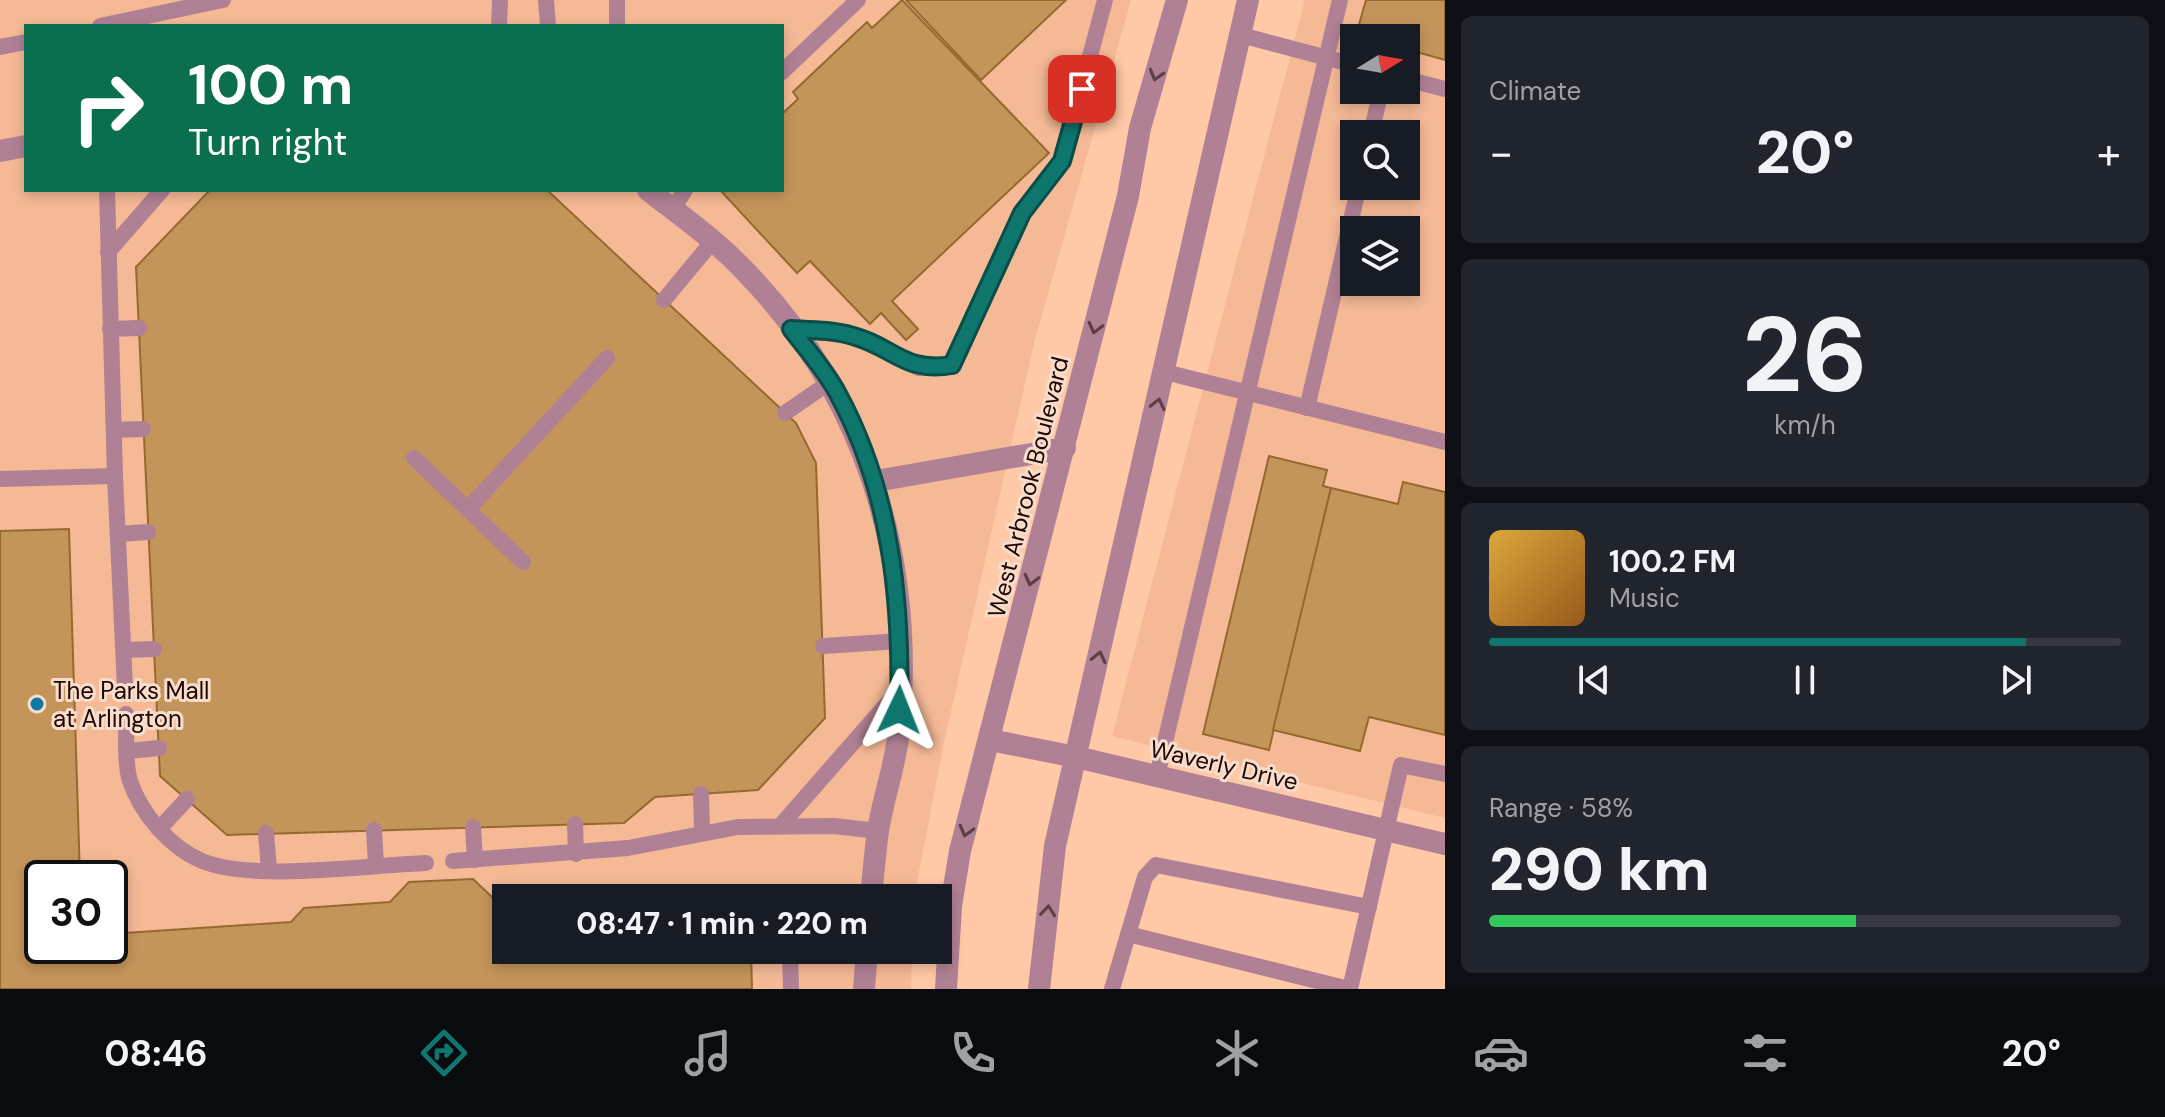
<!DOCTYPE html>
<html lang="en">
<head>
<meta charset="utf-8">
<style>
	:root { --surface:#171b24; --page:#20242c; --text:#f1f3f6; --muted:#9ea1a6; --line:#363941; --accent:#0f766e }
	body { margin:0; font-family:"DM Sans",sans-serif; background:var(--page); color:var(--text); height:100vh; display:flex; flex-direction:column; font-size:30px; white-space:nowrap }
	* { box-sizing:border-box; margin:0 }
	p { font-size:26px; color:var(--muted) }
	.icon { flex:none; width:44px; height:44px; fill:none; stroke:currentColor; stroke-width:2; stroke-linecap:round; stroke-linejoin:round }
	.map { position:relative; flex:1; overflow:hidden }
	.details { display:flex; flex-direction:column; gap:16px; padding:16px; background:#0d0f14; width:720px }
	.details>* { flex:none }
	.banner { position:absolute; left:24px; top:24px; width:760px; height:168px; border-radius:0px; box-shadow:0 4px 12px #0003; background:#0b6e4f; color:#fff; overflow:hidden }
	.needle { width:52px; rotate:79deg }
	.controls { position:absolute; left:1340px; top:24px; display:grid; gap:16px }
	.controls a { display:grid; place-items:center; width:80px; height:80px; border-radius:0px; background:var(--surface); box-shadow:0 4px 12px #0003; font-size:40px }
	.speed { position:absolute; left:24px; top:860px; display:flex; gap:16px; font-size:40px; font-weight:700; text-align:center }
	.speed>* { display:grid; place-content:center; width:104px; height:104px; border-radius:50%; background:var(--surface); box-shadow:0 4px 12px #0003; line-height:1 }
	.speed .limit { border:4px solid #111; border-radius:12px; background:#fff; color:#111 }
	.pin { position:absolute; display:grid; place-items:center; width:68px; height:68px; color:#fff; margin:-34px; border-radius:16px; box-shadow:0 4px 12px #0006 }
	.me { position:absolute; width:88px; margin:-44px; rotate:2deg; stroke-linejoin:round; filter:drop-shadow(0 0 6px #0008) }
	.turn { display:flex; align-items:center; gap:28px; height:168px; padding:0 32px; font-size:36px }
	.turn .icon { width:104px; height:104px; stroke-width:2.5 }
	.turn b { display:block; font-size:56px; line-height:68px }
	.big { font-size:60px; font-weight:800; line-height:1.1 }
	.details .widget { flex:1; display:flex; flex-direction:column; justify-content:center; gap:12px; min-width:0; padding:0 28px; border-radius:12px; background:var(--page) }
	.details .dial { align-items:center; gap:0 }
	.dial b { font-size:104px; line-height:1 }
	.song { display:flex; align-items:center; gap:24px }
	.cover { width:96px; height:96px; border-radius:12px; background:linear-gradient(135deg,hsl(40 70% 55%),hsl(30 70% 35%)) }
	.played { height:8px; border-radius:4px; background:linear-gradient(90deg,var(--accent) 85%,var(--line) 85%) }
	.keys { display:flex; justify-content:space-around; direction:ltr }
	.heat { display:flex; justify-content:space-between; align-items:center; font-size:44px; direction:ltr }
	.charge { height:12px; border-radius:6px; background:linear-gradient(90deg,#34c759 58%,var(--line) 0) }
	.trip { position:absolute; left:492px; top:884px; width:460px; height:80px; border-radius:0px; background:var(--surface); box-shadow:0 4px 12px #0003; font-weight:800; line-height:80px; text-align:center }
	.tab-bar { display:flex; height:128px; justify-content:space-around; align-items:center; background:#090b0e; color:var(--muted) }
	.tab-bar .icon { width:56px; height:56px }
	.tab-bar .current { color:var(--accent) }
	.tab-bar b { font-size:36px; color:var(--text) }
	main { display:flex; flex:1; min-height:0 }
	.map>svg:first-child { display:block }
	.built { fill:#f5b996; fill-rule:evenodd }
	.building { fill:#c4955a; stroke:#96692d; stroke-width:2 }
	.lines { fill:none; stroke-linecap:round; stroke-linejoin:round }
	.service { stroke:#b08194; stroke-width:16 }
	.minor { stroke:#b08194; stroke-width:22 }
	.tertiary { stroke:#b08194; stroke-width:22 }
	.oneway { stroke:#603e43 }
	.route-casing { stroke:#0a4d48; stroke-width:20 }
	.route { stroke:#0f766e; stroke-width:14 }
	.poi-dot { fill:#0d7aa4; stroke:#f8dccc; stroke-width:3 }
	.labels { text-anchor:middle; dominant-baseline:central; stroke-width:6; stroke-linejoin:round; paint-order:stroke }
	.street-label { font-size:24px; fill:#1e0700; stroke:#f8dccc }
	.poi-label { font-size:24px; fill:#1e0700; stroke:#f8dccc; text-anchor:start }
</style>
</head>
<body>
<main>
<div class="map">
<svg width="1445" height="989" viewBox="0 0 1445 989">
	<rect width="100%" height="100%" fill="#ffc8a7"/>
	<g class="built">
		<path d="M0,0H1131L1034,343L943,747L914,898H506V950H912L911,989H0ZM26,26H782V190H26ZM42,878H110V946H42Z"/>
		<path d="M1305,0H1445V818L1112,736ZM1354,38H1406V90H1354ZM1354,134H1406V186H1354ZM1354,230H1406V282H1354Z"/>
	</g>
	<g class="building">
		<polygon points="902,0 1049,153 892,301 918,329 906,340 881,313 870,324 810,261 797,273 720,190 782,190 782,114 798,99 793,92 867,22 872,28"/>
		<polygon points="906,0 1066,0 981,80"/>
		<polygon points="1366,0 1445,0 1445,60 1406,49 1406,38 1356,35"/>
		<polygon points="210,190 547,190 796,423 816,463 825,718 758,790 655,797 624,823 227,835 160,776 136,267"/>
		<polygon points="1269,456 1327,470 1323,486 1331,488 1269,750 1203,734"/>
		<polygon points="1403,482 1445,492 1445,735 1369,717 1360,751 1273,730 1331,488 1398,504"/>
		<polygon points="69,529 80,878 42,878 42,946 110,946 110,934 291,922 304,908 390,902 409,882 473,879 493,898 748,889 749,898 506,898 506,950 751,950 752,989 0,989 0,531"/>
	</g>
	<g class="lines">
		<g class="service">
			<polyline points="546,0 548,26"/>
			<polyline points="100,26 223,0"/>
			<polyline points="499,26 500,0"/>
			<polyline points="617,26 617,0"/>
			<polyline points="1241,35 1354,65"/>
			<polyline points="0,47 26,42"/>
			<polyline points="782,72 858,0"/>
			<polyline points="1406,79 1445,89"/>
			<polyline points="1371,134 1381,90"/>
			<polyline points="107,190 115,476 125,688"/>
			<polyline points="673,209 685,190"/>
			<polyline points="108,252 162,190"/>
			<polyline points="664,300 712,242"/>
			<polyline points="110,329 139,328"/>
			<polyline points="791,329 856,336 919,368 952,365 1022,213 1062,161 1105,0"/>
			<polyline points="1165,372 1445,442"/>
			<polyline points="1307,408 1359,186"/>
			<polyline points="785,413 830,382"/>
			<polyline points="114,430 143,429"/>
			<polyline points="414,458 523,562"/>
			<polyline points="0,479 115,476"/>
			<polyline points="468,509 607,358"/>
			<polyline points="118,534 148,532"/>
			<polyline points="823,646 901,641"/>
			<polyline points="124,650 154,649"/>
			<path d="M126,714C127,734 124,761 130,781C141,813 169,847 202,861C253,882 369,865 426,863"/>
			<polyline points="128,751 159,748"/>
			<polyline points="1157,776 1340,0"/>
			<polyline points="701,794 702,832"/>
			<polyline points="575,824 576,854"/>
			<polyline points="781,825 900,689"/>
			<polyline points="473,827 475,860"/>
			<polyline points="159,829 187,799"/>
			<polyline points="374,830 376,865"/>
			<polyline points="266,833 269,869"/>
			<polyline points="453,861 628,848 738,827 834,826 878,831"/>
			<polyline points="1128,934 1349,989"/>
			<polyline points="790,950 791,989"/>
			<polyline points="1112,989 1145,877 1156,865 1369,907"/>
			<polyline points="1350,989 1401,765 1445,774"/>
		</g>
		<g class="minor">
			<polyline points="0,151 26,146"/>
			<path d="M648,190C680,215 714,239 742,268C865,393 915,557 899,730C896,764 883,798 878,831C875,853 873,876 871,898"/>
			<polyline points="876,481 1065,448"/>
			<polyline points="864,989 867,950"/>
		</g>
		<g class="tertiary">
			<polyline points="990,740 1076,757 1445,844"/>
			<polyline points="946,989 951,906 960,851 1128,196 1140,128 1177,0"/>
			<polyline points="1039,989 1055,846 1248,0"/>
		</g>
	</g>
	<defs><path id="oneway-chevron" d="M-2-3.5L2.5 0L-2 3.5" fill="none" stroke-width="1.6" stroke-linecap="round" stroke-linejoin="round" transform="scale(2)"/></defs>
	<g class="oneway">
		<use href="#oneway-chevron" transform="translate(1156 75) rotate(106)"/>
		<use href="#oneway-chevron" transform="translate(1095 328) rotate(104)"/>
		<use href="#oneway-chevron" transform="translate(1158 404) rotate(-77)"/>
		<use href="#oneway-chevron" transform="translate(1031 580) rotate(104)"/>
		<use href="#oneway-chevron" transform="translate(1099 657) rotate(-77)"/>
		<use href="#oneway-chevron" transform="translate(966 831) rotate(105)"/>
		<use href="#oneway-chevron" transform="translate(1048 911) rotate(-84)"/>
	</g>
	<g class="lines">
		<defs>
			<path id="route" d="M899,710C902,601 891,492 838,394C826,371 807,350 791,329C812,330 833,330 853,336C894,347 904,373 952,365L1022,213L1062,161L1082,89"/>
		</defs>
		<use href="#route" class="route-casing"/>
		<use href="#route" class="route"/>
	</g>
	<circle class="poi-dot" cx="37" cy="704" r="8"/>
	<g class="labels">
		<g class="street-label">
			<text transform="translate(1028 487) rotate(-76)">West Arbrook Boulevard</text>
			<text transform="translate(1224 765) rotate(13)">Waverly Drive</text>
		</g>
		<g class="poi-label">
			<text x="53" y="690">The Parks Mall<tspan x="53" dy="28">at Arlington</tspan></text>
		</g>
	</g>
</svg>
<div class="controls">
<a><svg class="needle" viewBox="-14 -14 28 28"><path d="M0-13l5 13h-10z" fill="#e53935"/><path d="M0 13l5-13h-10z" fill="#9ea1a6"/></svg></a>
<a><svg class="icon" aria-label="search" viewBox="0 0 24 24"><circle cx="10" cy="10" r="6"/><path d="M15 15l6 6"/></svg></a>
<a><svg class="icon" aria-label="layers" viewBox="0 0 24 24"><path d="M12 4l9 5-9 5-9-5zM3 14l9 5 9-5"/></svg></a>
</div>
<div class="speed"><div class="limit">30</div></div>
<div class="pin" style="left:1082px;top:89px;background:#d93025"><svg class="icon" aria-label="arrive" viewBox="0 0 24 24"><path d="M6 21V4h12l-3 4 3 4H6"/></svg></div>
<svg class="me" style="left:899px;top:710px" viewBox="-20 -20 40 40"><path d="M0-17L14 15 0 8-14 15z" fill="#0f766e" stroke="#fff" stroke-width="4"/></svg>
<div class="trip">08:47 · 1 min · 220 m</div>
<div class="banner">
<div class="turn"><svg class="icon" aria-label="right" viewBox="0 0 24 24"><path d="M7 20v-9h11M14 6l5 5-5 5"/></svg><div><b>100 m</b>Turn right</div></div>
</div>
</div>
<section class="details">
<div class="widget"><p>Climate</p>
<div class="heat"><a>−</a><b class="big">20°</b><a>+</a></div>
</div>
<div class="widget dial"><b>26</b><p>km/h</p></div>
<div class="widget">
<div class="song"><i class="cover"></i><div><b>100.2 FM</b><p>Music</p></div></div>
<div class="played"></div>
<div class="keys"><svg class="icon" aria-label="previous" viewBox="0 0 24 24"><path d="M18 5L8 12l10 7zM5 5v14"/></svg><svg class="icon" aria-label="pause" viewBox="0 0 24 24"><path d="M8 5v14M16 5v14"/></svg><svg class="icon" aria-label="next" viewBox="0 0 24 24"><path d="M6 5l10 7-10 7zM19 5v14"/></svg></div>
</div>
<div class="widget"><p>Range · 58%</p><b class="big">290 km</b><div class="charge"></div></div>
</section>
</main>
<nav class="tab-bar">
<b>08:46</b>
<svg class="icon current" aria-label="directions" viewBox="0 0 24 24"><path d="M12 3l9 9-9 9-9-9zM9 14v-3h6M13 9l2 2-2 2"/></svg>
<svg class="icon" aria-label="music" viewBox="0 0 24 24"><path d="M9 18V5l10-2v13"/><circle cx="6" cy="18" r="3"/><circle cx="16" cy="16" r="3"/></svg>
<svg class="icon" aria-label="phone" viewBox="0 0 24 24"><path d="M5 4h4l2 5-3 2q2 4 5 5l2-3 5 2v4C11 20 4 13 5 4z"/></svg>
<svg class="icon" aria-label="climate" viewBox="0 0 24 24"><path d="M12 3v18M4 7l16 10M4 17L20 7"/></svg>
<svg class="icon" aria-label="car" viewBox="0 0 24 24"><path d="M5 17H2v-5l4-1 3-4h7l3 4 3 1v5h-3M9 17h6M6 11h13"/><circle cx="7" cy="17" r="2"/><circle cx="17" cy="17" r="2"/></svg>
<svg class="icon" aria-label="filters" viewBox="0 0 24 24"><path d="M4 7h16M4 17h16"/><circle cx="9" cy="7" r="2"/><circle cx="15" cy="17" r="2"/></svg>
<b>20°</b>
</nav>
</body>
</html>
